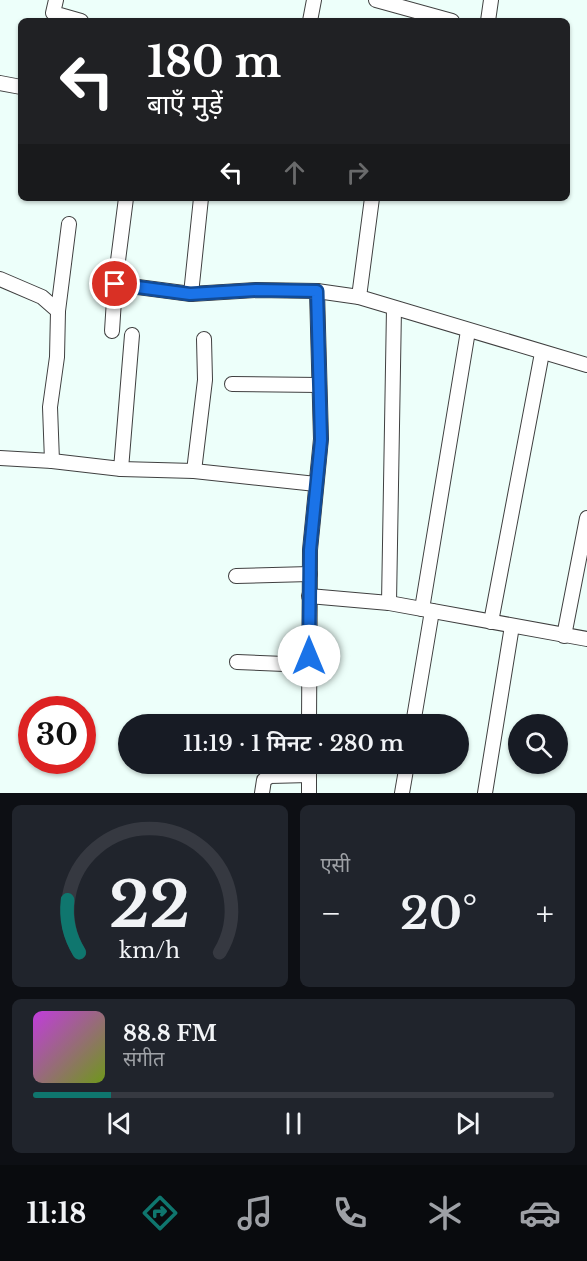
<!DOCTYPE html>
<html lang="hi">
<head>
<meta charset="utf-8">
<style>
	:root { --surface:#171b24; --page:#20242c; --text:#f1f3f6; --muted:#9ea1a6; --line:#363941; --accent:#0f766e }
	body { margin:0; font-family:"Libre Baskerville","Noto Sans Devanagari",serif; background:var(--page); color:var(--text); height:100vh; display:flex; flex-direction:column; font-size:22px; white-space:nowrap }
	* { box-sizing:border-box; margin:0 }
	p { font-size:20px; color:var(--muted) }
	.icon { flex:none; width:33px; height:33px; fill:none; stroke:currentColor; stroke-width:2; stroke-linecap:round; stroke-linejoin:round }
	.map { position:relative; height:793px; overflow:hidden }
	.side { display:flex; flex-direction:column; gap:12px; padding:12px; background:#0d0f14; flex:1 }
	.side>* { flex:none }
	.top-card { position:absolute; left:18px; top:18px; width:552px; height:183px; border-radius:9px; box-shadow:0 2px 4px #0004; background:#202124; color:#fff; overflow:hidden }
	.buttons { position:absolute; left:508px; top:714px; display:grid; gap:12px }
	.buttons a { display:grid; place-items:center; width:60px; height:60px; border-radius:50%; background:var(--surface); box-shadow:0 2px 4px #0004; font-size:30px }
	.speed { position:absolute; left:18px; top:696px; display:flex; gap:12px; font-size:30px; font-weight:700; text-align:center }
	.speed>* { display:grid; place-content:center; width:78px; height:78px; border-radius:50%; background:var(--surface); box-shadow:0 2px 4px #0004; line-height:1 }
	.speed .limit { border:9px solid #d22; background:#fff; color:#111 }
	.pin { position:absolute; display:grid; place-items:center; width:51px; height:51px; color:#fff; margin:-26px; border:3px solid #fff; border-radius:50%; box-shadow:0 2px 6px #0007 }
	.me { position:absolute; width:66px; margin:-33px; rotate:0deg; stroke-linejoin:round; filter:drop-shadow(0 0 4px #0008) }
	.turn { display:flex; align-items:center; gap:21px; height:126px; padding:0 30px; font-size:27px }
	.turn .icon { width:78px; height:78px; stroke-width:2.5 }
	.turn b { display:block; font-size:42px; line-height:51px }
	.lanes { display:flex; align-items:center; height:57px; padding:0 30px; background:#0003; justify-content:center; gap:30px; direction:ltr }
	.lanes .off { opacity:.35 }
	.big { font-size:45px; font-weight:600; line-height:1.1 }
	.side .widget { flex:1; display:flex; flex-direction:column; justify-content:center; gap:9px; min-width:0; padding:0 21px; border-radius:9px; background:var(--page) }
	.side .dial { align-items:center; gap:0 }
	.dial svg { height:156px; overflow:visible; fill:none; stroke:var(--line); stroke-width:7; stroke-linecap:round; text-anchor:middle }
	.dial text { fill:var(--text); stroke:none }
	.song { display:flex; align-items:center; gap:18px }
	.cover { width:72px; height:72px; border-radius:9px; background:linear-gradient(135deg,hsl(290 70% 55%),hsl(80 70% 35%)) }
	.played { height:6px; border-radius:3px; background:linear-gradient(90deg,var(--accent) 15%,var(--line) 15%) }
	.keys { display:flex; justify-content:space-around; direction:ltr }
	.heat { display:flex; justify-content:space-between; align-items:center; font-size:33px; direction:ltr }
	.side .tiles { flex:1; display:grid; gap:12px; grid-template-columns:1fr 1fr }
	.widget:last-child { grid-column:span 2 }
	.trip { position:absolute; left:118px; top:714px; width:351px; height:60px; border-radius:30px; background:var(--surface); box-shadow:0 2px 4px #0004; font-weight:600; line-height:60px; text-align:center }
	.tab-bar { display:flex; height:96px; justify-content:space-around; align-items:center; background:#090b0e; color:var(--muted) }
	.tab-bar .icon { width:42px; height:42px }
	.tab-bar .active { color:var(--accent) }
	.tab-bar b { font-size:27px; color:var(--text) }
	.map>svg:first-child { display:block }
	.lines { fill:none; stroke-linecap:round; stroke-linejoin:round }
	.street-casing { stroke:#404040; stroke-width:16 }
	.street { stroke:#fff; stroke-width:14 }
	.route-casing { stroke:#114b97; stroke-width:15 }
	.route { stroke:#1a73e8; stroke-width:10 }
</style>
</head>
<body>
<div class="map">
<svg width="587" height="793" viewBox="0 0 587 793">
	<rect width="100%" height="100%" fill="#edfffa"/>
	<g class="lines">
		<defs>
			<g id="street">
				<polyline points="56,0 53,13 81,21"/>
				<polyline points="376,0 452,21"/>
				<polyline points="310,21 314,0"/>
				<polyline points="488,21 491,0"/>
				<polyline points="0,83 21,87"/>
				<polyline points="126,198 115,284 191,294 256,290 317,291 321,439 310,550 309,724"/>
				<polyline points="372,198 359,297 587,365"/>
				<polyline points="0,279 42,297 58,311 57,357 50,407 52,461"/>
				<polyline points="317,291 359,297"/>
				<polyline points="191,294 201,198"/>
				<polyline points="58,311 69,224"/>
				<polyline points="112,331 115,284"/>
				<polyline points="232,384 319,385"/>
				<polyline points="0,458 52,461 121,469 194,471 316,484"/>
				<polyline points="121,469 132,335"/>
				<polyline points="194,471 205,380 204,339"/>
				<polyline points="236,576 310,574"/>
				<polyline points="309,596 389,603 587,639"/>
				<polyline points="389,603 394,308"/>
				<polyline points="422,609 468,331"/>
				<polyline points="491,622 542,353"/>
				<polyline points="564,636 587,518"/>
				<polyline points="237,662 309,665"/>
				<polyline points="413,724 432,611"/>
				<polyline points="309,764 309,793"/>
				<polyline points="262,793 264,780 270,776 309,775"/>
				<polyline points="402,793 407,764"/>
				<polyline points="485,793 512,626"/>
			</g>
		</defs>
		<use href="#street" class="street-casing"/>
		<use href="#street" class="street"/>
	</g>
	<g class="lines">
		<defs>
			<polyline id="route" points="115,284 190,294 256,290 317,291 321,440 310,550 309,656"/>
		</defs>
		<use href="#route" class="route-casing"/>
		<use href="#route" class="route"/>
	</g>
</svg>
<div class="buttons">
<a><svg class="icon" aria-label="search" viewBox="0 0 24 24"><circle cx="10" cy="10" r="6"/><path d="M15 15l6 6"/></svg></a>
</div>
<div class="speed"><div class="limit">30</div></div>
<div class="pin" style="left:115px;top:284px;background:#d93025"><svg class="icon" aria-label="arrive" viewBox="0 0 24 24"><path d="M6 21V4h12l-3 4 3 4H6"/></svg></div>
<svg class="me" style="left:309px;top:656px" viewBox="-20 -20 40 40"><circle r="19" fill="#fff"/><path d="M0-13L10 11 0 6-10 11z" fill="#1a73e8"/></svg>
<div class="trip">11:19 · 1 मिनट · 280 m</div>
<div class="top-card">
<div class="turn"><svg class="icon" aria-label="left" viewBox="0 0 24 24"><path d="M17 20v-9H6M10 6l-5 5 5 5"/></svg><div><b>180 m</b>बाएँ मुड़ें</div></div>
<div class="lanes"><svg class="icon" aria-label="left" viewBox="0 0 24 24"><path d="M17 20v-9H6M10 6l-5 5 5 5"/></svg><svg class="icon off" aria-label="ahead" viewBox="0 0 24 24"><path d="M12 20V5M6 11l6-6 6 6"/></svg><svg class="icon off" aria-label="right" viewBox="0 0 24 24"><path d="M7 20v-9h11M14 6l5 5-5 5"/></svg></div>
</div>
</div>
<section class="side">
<div class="tiles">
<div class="widget dial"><svg viewBox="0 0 100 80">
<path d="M14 69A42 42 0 1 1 86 69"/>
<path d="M14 69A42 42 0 0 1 8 42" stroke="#0f766e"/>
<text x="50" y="56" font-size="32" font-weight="700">22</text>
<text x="50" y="72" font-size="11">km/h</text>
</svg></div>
<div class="widget"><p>एसी</p>
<div class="heat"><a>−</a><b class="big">20°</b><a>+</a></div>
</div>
<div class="widget">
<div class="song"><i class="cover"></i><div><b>88.8 FM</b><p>संगीत</p></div></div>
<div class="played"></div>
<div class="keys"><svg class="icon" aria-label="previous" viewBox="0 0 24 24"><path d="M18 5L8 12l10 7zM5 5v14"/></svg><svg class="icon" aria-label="pause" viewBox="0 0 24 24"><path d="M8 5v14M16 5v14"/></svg><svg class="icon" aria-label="next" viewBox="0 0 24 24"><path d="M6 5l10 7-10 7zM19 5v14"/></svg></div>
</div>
</div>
</section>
<nav class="tab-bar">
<b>11:18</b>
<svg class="icon active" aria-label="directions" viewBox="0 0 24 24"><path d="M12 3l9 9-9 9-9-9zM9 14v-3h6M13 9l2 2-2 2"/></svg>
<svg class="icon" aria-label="music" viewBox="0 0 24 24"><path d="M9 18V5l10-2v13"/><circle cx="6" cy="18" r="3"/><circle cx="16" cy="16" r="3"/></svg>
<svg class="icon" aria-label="phone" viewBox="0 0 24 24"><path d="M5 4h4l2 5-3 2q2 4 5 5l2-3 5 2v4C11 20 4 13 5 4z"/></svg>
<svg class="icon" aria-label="climate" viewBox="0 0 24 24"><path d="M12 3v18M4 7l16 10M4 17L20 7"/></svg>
<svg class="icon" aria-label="car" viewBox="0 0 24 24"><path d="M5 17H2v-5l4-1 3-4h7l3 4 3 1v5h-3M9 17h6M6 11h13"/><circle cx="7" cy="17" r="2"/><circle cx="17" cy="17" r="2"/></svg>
</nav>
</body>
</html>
